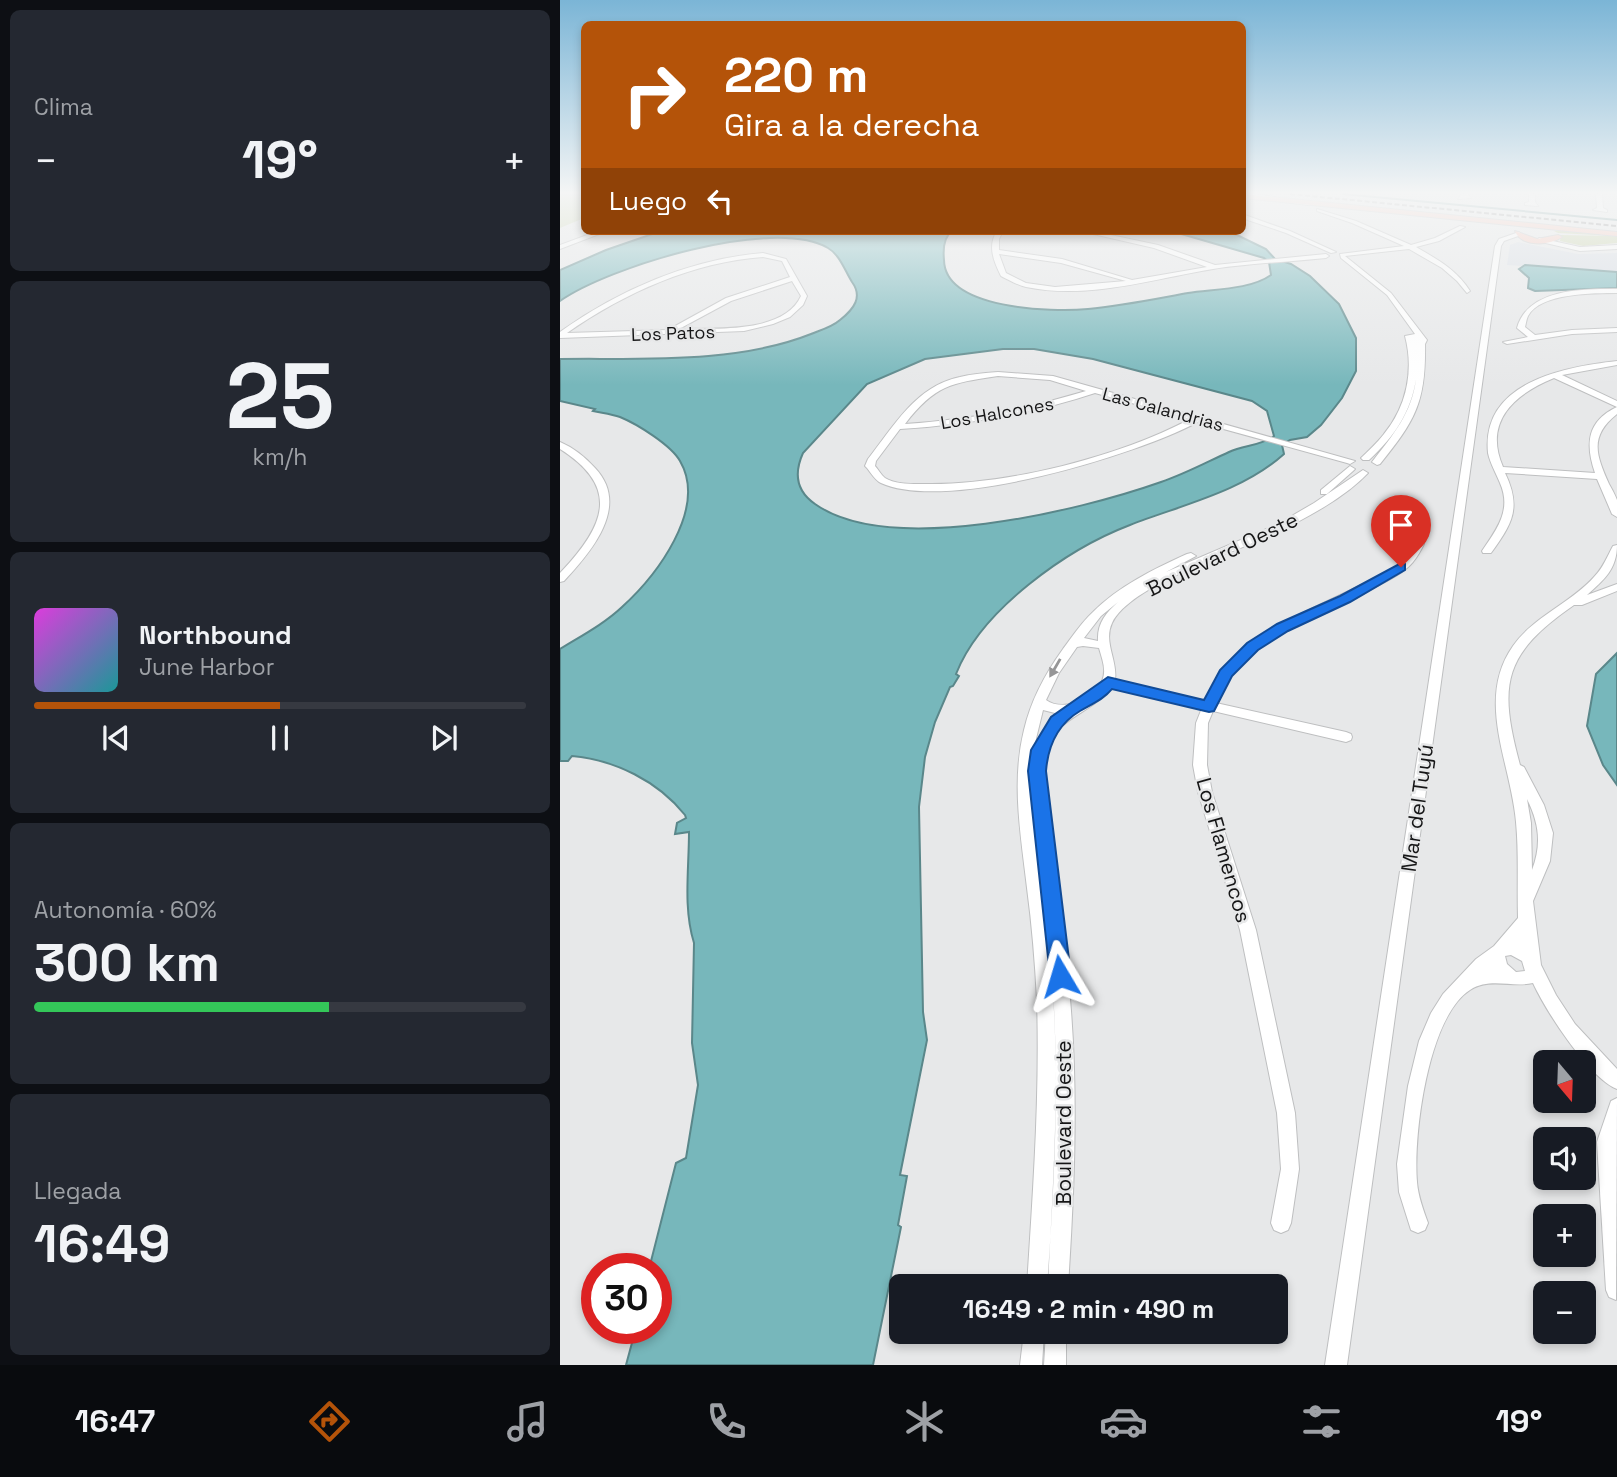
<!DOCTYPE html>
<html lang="es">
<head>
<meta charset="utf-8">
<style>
	:root { --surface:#171b24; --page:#242831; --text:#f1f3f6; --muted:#9ea1a6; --line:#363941; --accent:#b45309 }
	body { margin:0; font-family:"Space Grotesk",sans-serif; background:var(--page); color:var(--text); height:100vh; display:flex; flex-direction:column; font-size:26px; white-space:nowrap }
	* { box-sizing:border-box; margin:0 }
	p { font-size:23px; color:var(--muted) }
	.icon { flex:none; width:38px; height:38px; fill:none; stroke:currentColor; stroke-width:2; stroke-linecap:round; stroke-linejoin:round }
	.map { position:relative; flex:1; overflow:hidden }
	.side { display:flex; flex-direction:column; gap:10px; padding:10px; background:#0d0f14; width:560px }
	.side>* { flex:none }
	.hud { position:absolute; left:21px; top:21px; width:665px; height:214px; border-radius:10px; box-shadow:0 4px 10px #0003; background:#b45309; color:#fff; overflow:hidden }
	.needle { width:46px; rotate:161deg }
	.fabs { position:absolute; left:973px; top:1050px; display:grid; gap:14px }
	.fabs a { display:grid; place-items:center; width:63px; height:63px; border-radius:10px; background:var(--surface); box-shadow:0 4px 10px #0003; font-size:35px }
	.speed { position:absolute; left:21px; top:1253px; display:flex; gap:14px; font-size:35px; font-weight:700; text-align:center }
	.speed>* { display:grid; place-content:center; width:91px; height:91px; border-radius:50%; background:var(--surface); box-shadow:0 4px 10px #0003; line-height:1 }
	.speed .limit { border:10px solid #d22; background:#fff; color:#111 }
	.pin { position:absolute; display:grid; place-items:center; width:60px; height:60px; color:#fff; margin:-72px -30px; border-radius:50% 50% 50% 0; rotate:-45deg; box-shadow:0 0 7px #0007 }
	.pin .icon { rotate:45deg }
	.me { position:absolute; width:77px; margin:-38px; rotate:353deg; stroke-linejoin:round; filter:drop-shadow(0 0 5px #0008) }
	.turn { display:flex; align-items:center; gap:24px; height:147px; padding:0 28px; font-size:32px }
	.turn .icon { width:91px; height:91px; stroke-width:2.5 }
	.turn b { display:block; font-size:49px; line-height:60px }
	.then { display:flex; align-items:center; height:66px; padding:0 28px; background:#0003; gap:14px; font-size:26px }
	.big { font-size:52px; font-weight:700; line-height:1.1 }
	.side .widget { flex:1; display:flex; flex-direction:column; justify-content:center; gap:10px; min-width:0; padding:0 24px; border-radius:10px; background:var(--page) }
	.side .dial { align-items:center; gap:0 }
	.dial b { font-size:91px; line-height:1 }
	.song { display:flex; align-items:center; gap:21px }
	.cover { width:84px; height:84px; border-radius:10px; background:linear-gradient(135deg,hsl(300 70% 55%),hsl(180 70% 35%)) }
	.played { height:7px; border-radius:4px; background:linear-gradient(90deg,var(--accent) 50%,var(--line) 50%) }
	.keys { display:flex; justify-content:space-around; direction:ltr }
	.heat { display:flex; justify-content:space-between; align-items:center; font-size:38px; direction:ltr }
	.charge { height:10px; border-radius:5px; background:linear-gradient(90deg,#34c759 60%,var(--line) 0) }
	.trip { position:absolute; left:329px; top:1274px; width:399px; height:70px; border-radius:10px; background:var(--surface); box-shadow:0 4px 10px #0003; font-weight:700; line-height:70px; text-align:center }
	.dock { display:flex; height:112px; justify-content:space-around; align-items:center; background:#090b0e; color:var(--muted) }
	.dock .icon { width:49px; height:49px }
	.dock .selected { color:var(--accent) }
	.dock b { font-size:32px; color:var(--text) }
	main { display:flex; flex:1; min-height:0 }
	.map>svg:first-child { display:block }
	.built { fill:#d8dde5 }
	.green { fill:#c7d2a7 }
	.water { fill:#77b7bb; stroke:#5a878a; stroke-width:2; fill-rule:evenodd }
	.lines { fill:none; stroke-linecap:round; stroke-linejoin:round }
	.stream { stroke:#5a878a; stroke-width:2 }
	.minor-casing { stroke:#bebfc0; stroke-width:2 }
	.major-casing { stroke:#c2c2c3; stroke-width:2 }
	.minor { fill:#fff; fill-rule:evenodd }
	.major { fill:#fac6b9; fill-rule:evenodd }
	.rail { stroke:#828283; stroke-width:2; stroke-dasharray:5 2.5; stroke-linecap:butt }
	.oneway { fill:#969697 }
	.route { fill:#1a73e8; stroke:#114b97; stroke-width:2 }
	.labels { text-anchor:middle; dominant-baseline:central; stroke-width:5; stroke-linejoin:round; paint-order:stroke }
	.far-street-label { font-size:18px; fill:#161617; stroke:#e7e8e9 }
	.street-label { font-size:21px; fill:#161617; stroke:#e7e8e9 }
</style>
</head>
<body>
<main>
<section class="side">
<div class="widget"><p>Clima</p>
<div class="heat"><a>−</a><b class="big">19°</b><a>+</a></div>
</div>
<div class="widget dial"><b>25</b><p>km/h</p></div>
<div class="widget">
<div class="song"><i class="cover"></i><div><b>Northbound</b><p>June Harbor</p></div></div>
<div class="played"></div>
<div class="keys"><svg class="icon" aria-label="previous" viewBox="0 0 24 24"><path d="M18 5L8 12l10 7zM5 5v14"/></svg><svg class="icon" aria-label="pause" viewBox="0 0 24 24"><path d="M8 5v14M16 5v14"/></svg><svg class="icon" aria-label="next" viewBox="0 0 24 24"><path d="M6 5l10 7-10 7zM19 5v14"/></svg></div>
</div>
<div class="widget"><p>Autonomía · 60%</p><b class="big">300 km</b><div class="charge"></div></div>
<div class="widget"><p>Llegada</p><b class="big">16:49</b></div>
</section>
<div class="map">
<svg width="1057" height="1365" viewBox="0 0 1057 1365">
	<rect width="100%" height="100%" fill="#e7e8e9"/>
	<polygon class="built" points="958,242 1018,254 1057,253 1057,272 947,265 950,245"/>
	<g class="green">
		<polygon points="0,194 24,194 24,218 0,228"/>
		<polygon points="946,223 1057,235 1057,243 1023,246 1000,241 1001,235 1054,236 998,233 994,231 1008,231"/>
	</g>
	<g class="water">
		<path d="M101,231H392C384,237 383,250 384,260C385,310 492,312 528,309C561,306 595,299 628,293C653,289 690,290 711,275L709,262L704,258L611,231H661L677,235L706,249L715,259L731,264L750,276L779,304L796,338V371L782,398L761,425L747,437L730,440L722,445L724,454C682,492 621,505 570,525C507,549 421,610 396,674L399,676L393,686L390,687L375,722L365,757L359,807L363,1012L367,1040L340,1175L347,1176L338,1225L341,1227L313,1365H66L76,1328H96V1269H89L116,1163L126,1158L138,1085L132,1043L134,943C123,908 129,869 129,832L115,834L117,823L126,818L125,815C98,781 55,760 12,756L8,761H0V649C21,636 44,624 62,607C96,576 148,509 120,461C111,445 77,424 60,417C51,414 42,413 33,411L35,409L0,401V359C80,358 176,364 251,334C261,330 272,327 280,320C294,309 303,297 292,282C285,271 280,255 268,248C213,216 48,267 0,301V270L46,250ZM443,349H474L533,359L692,401L707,411L714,436C701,446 684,445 669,452C647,462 625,474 601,482C519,511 330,557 255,504C236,491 234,473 243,453L307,384L365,359Z"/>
		<polygon points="965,265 1057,272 1057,288 975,291 968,288 969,278 959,269"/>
		<polygon points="1057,653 1057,785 1043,765 1027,726 1036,674"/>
	</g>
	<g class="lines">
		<polyline class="stream" points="783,194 1057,220"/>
		<defs>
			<g id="minor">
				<polygon points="682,194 695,194 751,203 748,205 684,196"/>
				<polygon points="902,194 908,194 911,198 898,199"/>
				<polygon points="969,194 975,194 975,202 978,206 965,205 965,203 969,202"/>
				<polygon points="1036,194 1042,194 1043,208 1047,210 1047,212 1033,210 1037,208"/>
				<path d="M757,209L796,221L851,245L875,238L900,226L905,227L879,241L856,247C877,259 897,270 910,291L907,293L897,281L882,268L849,249L785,256L831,293L867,340L865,344C866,401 856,420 820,464L817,465L812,462C833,435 852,413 856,379C851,412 834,437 809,460H803L801,458C809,450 817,443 824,434C847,406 854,370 845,336L855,334L827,295L781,258L780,254L844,246L792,223L757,211Z"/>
				<polygon points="682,214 730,231 776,252 771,253 726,233 682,218"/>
				<polygon points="38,231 47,231 0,249 0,245"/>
				<path d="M437,231H443L439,239V250L502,259L572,280L647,267L594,248L520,231H532L598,245L655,265L766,254L769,256L766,258C729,262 690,263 653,269C592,279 528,300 466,287C457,285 449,280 441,276C434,262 427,246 437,231ZM439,254L501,263L566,281L495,287L466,283L446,273Z"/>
				<polygon points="959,232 961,235 944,241 941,246 787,1365 765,1365 935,246 939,239"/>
				<polygon points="979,238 1020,247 1057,245 1057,249 1020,251 977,241"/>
				<path d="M203,253L226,259L247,296L243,305L230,317L213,324L184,331L0,338V332C59,290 130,259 203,253ZM203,257L222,261L230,277L166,298L108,330L7,333C64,293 133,262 203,257ZM232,281L241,296C224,334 154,328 119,329L171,301Z"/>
				<path d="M1057,289V293C1034,293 980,293 968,316C966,320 966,324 965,327L975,335L1012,330L1057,328V332L1012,334L947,344L943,342L968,337L957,328C968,288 1023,289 1057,289Z"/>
				<path d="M1057,361V365L1002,375L1057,401V407L994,378C955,394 923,421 943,467L1035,473C1025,444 1027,421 1057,407V414C1029,436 1036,455 1049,484C1052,489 1055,495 1057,500C1057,505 1057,512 1057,517L1052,514L1037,479L945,473C962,508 952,524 931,553H923L922,551C937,529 952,510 940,483C936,473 930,463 928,453C921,382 1004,367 1057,361Z"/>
				<path d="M438,372L493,376L795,461L790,464L787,463L638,422C576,455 387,513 321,483C316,481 311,473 307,468L305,466L308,459C334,426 356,386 400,377C412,374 425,373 438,372ZM438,376L490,380L526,391C467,409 407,420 345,424C375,385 391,383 438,376ZM535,393L630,419C559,457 447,485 367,484C355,484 336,485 325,478C321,475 318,469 315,466L316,461L340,429C407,425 471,414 535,393Z"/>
				<path d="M0,442C14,448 25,457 35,468C71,506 31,552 4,581L0,582V573C44,527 62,488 0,449Z"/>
				<polygon points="790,466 795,469 793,471 767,494 761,494 761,490"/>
				<path d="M803,470L808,473C783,499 746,518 714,534C675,552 570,585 552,623C543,642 558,661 555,680L645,701C671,638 741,615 797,587C812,580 832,573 844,560C848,555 852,547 855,542H863L864,544C861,550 857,557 853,562C842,575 822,583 808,591C753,618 681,642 656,703L786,732L791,734L792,737L791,740L786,742L653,711L648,723L647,765L652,792L696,930L735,1113L739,1169L731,1223L728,1230L721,1233L714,1230L711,1223L721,1169L717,1113L680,930L638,792L633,765L636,723L642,708L551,687C534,713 498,716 487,748C474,785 490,841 496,879C502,923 508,967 511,1011C518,1102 514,1194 508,1286H488C493,1179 501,1073 491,966C500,1072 495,1179 487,1286H467C473,1191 480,1096 477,1000C475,962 472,925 467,888C461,836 451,782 464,730C471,700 485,674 503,649C512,637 521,623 533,612C559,586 594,569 627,554L631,553L636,556L606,572L718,524L754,503ZM558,602C546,613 537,623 538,641L524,638L541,616ZM523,646L539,648C542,659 547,670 542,681C535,700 503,712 486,700L499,673L517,647ZM483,710L499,714L482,732L474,747Z"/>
				<path d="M1057,545C1057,569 1044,580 1027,595L1057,584V591L1022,605H1014C943,654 938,684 960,765L964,767L984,805L993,833L990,861L973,901L981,965L996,995L1015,1024L1057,1069V1089C1029,1078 986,1011 973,983C952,988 930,977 910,990C868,1017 853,1135 857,1182C858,1196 863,1209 868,1223L865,1230L858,1233L851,1230L839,1192L837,1164L848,1086L859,1041L871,1013L883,994L916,959L934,946L958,918C957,886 959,853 956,822C951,763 915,700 953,646C974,616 1010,604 1034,577C1043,568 1047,557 1053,546ZM967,799C979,823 982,844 972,870L971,823ZM951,955L962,961L965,971L956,972L947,964L945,956Z"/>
				<polygon points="1057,1098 1056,1300 1049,1297 1046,1290 1037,1142 1051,1101"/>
				<polygon points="464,1332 484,1332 482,1365 460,1365"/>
				<polygon points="486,1332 506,1332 506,1365 484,1365"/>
			</g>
			<g id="major">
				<polygon points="682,194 1057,232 1057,236 682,198"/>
				<path d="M955,231L977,239L998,235L1002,237C989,246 961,247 955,231Z"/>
			</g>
		</defs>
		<use href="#minor" class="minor-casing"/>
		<use href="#major" class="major-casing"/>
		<use href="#minor" class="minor"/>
		<use href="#major" class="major"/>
		<polyline class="rail" points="730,194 1057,226"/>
	</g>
	<defs><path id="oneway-solid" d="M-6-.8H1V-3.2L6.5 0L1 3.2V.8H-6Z" transform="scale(1.75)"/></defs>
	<use class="oneway" href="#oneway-solid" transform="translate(495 668) rotate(120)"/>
	<linearGradient id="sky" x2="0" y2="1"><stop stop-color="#7bb5d6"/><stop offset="0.5" stop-color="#f4f5f5"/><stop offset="1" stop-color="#f4f5f5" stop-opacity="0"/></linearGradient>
	<rect width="1057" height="385" fill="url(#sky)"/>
	<path class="route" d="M841,563L845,564V570L790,602L728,631L698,650L672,676L654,711L649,712L552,689C544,699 532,704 520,711C498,724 488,746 486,771L511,976L508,982L500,985L493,982L490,976L468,771L471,750L491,717L548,677L644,700L660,670L687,643L717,624L780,596Z"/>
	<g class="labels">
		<g class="far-street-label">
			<text transform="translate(113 333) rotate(-2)">Los Patos</text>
			<text transform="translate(603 409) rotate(15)">Las Calandrias</text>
			<text transform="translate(437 413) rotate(-10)">Los Halcones</text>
		</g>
		<g class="street-label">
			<text transform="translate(662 554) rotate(-26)">Boulevard Oeste</text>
			<text transform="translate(857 808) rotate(-82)">Mar del Tuyú</text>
			<text transform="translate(664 850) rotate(74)">Los Flamencos</text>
			<text transform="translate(503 1123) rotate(-90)">Boulevard Oeste</text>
		</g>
	</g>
</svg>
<div class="fabs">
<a><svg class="needle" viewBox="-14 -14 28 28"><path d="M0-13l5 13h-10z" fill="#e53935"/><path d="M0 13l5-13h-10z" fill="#9ea1a6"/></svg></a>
<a><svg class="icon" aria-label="sound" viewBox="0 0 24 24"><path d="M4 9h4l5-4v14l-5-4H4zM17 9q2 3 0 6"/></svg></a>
<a>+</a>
<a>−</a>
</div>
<div class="speed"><div class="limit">30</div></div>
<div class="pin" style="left:841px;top:567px;background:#d93025"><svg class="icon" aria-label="arrive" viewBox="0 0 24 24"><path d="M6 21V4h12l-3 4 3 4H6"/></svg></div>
<svg class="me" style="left:500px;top:976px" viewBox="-20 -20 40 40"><path d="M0-17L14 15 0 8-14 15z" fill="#1a73e8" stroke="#fff" stroke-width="4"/></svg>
<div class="trip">16:49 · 2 min · 490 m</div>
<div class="hud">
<div class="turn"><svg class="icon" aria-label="right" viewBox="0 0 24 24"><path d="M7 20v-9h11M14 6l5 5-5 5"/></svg><div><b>220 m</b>Gira a la derecha</div></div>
<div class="then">Luego<svg class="icon" aria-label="left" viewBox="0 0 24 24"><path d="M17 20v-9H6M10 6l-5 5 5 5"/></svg></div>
</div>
</div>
</main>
<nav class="dock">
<b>16:47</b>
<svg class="icon selected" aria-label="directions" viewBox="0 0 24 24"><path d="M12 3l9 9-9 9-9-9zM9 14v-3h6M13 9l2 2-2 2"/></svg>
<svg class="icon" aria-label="music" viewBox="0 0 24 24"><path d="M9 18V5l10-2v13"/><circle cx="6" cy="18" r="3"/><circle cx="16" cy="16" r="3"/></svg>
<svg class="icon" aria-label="phone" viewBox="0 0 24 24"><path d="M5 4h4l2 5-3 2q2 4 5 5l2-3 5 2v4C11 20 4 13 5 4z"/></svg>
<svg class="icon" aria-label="climate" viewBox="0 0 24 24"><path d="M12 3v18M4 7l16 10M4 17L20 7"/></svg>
<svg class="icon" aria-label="car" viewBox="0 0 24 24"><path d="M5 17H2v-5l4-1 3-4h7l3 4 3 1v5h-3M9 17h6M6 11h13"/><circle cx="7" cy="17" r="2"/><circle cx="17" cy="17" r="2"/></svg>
<svg class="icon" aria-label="filters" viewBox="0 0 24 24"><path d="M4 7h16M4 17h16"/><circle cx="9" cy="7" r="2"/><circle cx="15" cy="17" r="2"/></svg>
<b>19°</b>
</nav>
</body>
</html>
